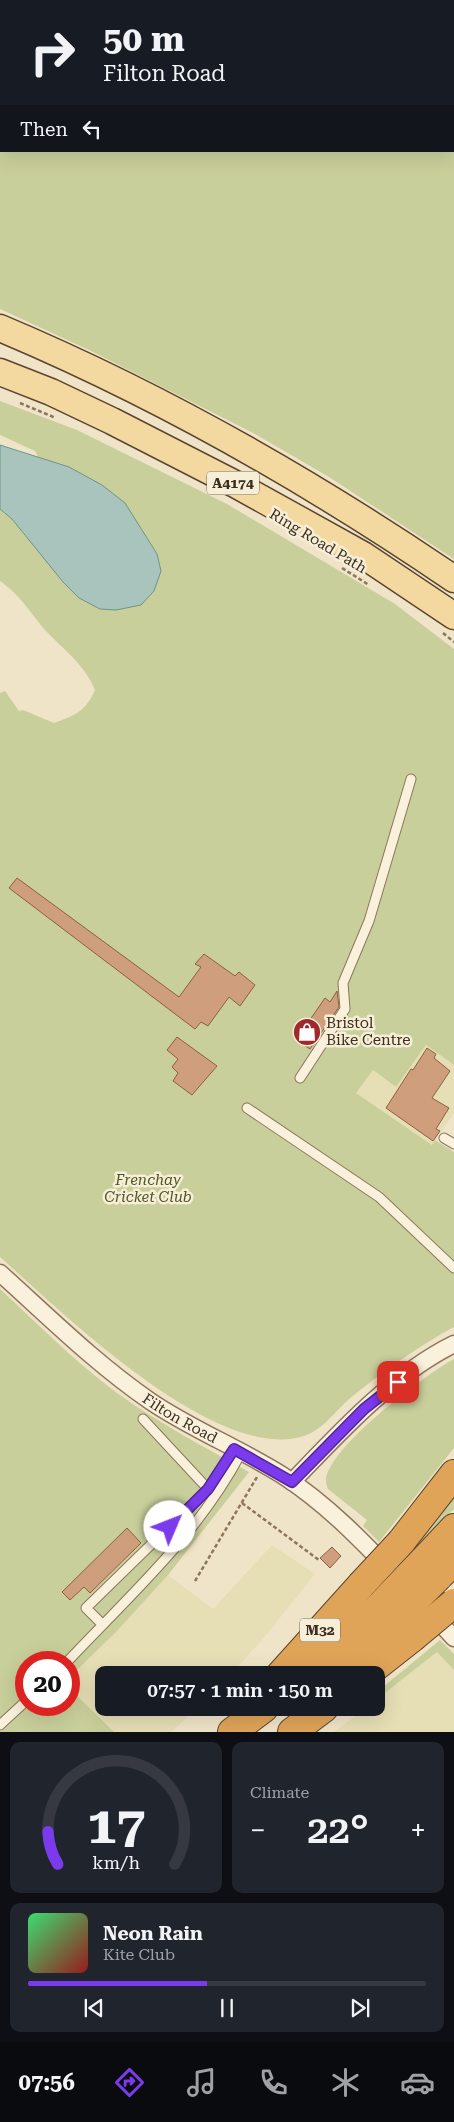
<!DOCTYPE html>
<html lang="en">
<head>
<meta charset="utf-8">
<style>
	:root { --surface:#171b24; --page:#20242c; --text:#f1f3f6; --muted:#9ea1a6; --line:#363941; --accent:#7c3aed }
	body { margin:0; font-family:"Roboto Serif",serif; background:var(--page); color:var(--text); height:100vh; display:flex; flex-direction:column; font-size:19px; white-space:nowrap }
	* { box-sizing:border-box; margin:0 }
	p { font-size:16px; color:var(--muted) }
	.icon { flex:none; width:28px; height:28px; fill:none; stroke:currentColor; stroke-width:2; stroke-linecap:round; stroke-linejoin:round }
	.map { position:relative; height:1732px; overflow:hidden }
	.sheet { display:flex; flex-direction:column; gap:10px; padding:10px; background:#0d0f14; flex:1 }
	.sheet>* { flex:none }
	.hud { position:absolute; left:0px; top:0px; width:455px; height:152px; box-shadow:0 5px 20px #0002; background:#171b24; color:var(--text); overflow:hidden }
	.speed { position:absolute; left:15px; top:1651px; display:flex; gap:10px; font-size:25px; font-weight:700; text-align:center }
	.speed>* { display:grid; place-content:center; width:65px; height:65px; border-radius:50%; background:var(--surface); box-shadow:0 5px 20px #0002; line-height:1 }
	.speed .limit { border:8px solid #d22; background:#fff; color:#111 }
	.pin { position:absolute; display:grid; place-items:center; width:42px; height:42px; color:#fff; margin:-21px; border-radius:10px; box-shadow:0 2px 8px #0006 }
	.me { position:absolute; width:55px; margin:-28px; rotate:46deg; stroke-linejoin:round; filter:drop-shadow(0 0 4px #0008) }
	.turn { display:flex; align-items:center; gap:18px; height:105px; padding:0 20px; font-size:22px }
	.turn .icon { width:65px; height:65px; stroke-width:2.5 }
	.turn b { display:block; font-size:35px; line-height:42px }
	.then { display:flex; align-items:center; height:48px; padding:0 20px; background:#0003; gap:10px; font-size:19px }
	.big { font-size:38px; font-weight:600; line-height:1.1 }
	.sheet .tile { flex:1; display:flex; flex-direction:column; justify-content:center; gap:8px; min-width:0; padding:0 18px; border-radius:10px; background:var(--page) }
	.sheet .dial { align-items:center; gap:0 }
	.dial svg { height:130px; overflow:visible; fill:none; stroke:var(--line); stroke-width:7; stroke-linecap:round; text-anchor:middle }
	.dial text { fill:var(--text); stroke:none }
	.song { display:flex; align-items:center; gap:15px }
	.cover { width:60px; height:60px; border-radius:8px; background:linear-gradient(135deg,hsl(140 70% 55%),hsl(0 70% 35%)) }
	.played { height:5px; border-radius:2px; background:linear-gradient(90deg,var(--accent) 45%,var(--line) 45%) }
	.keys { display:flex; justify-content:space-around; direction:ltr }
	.heat { display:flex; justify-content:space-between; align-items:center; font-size:28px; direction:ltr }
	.sheet .tiles { flex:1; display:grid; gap:10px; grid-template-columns:1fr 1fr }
	.tile:last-child { grid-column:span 2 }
	.trip { position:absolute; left:95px; top:1666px; width:290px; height:50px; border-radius:10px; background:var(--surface); box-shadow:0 5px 20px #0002; font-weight:600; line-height:50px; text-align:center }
	.dock { display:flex; height:80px; justify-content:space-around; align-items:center; background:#090b0e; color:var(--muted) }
	.dock .icon { width:35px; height:35px }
	.dock .selected { color:var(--accent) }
	.dock b { font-size:22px; color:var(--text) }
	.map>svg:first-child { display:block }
	.farmland { fill:#e6deb5 }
	.green { fill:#c9cf9b; fill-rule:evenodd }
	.water { fill:#a9c4bc; stroke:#6f938a }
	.building { fill:#cf9f7d; stroke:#8d5f41 }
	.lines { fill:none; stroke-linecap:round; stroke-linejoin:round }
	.lane-casing { stroke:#8d765c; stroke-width:11 }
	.street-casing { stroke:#8d765c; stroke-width:19 }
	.primary-casing { stroke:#5b4430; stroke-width:29 }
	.highway-casing { stroke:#5b4430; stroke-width:30 }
	.path { stroke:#8d765c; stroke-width:2.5; stroke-dasharray:4 2.5; stroke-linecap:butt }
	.lane { stroke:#faf1dc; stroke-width:9 }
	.street { stroke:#faf1dc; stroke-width:16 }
	.primary { stroke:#f3d9a0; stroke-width:26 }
	.highway { stroke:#e0a458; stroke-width:28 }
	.highway-bridge-casing { stroke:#5b4430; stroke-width:30; stroke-linecap:butt }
	.highway-bridge { stroke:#e0a458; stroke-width:28 }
	.route-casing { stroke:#51269a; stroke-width:12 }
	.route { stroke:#7c3aed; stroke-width:9 }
	.labels { text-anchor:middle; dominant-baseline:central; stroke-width:5; stroke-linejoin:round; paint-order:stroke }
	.shield { fill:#f7eed8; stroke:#756857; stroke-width:1 }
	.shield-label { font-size:14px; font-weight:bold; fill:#3d2e20 }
	.street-label { font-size:15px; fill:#3d2e20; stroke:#f7eed8 }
	.poi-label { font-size:15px; fill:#3d2e20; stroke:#f7eed8; text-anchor:start }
	.park-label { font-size:15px; font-style:italic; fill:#4d5a26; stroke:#f7eed8 }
</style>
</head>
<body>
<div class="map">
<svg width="454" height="1732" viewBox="0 0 454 1732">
	<rect width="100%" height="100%" fill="#f0e4c8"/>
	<g class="farmland">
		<polygon points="426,1045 454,1065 454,1113 432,1145 356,1093 373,1070 396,1087"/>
		<polygon points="272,1545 315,1574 262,1640 230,1675 104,1675 104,1708 197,1708 171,1732 114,1732 69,1688 69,1678 117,1631 168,1575 213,1609"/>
		<polygon points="437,1652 454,1670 454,1732 334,1732 366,1708 376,1708 376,1699"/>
	</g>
	<g class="green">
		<path d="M0,0H454V559L329,477L255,434L89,350L0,309ZM1,1H454V151H1Z"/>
		<path d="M0,401L77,430L227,504L395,604L454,649V1065L426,1045L396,1087L373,1070L356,1093L432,1145L435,1140L454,1152V1327C419,1346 385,1370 354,1395C337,1408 325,1429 304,1436C216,1464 62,1312 0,1257V693L5,691L19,711L23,710L54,723C76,715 85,712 95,690C85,665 63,649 45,630C29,611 21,596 0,581V509L12,519L31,541L69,467L38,457L35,451L0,435Z"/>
		<path d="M0,1289C38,1324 75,1362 117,1393C159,1423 204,1447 249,1472L168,1575L117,1631L69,1678V1662H26V1705H69V1688L114,1732H0Z"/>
		<path d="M454,1359V1448L379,1542L363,1526L367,1520L328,1489C327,1486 326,1484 326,1481C326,1449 426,1374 454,1359Z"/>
		<polygon points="454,1493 454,1509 392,1570"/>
		<polygon points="440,1640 454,1654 454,1670 437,1652 377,1699 377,1692"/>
	</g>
	<polygon class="water" points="0,445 69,467 102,485 125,503 157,554 161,571 154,591 141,605 116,610 100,609 79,598 63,582 12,519 0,509"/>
	<g class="building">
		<polygon points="17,878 179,997 201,967 195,964 204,954 235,976 239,972 255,985 240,1006 229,997 208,1026 201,1022 195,1029 9,888"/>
		<polygon points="337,991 339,1007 310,1049 296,1040 325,998 330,1002"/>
		<polygon points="177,1037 217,1066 192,1095 173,1081 178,1073 172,1067 178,1059 167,1050"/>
		<polygon points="427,1048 436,1054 434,1058 450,1071 432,1098 449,1108 436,1129 440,1131 433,1141 386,1108 411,1069 413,1070"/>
		<polygon points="127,1528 141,1543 90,1593 84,1587 70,1600 62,1592"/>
		<polygon points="332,1547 341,1556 330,1568 320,1558"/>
	</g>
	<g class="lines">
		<defs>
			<g id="lane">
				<polyline points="300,1078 345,1009 343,983 369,921 411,779"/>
				<polyline points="247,1108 379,1197 454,1268"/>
				<polyline points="444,1138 454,1144"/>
				<polyline points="143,1419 208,1489"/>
				<polyline points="102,1624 86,1608 208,1489 234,1449"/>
				<path d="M67,1662C129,1596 198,1535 241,1453"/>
				<polyline points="0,1725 26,1701"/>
			</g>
			<g id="street">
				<path id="s1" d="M0,1273C49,1317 95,1363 150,1401C191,1429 239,1448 282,1475C330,1506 369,1548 408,1589"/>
				<path d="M292,1482C339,1433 393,1374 454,1344"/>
				<polyline points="430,1612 454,1638"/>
			</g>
			<g id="primary">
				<path d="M0,328C157,394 313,483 454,579"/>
				<polyline points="0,372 51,392 112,421 235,484 363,555 454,616"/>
			</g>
			<g id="highway">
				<polyline points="401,1542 454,1474"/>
				<polyline points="423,1561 454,1528"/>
				<polyline points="438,1577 454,1561"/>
				<polyline points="280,1675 361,1585"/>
				<polyline points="302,1675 381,1605"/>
				<polyline points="337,1675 394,1621"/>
				<polyline points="365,1675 412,1638"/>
				<polyline points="232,1732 264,1708"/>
				<polyline points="292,1732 324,1708"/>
			</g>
		</defs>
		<use href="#lane" class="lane-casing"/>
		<use href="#street" class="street-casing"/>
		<use href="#primary" class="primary-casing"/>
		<use href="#highway" class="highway-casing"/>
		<g class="path">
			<polyline points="20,403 56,418"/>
			<polyline points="342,568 369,585"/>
			<polyline points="443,633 454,642"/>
			<polyline points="242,1503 319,1560"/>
			<polyline points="195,1581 257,1477"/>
		</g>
		<use href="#lane" class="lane"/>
		<use href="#street" class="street"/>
		<use href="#primary" class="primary"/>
		<use href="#highway" class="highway"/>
		<defs>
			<g id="highway-bridge">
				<polyline points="361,1585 401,1542"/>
				<polyline points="381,1605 423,1561"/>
				<polyline points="394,1621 438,1577"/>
				<polyline points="412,1638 454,1603"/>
			</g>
		</defs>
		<use href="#highway-bridge" class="highway-bridge-casing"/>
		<use href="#highway-bridge" class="highway-bridge"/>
	</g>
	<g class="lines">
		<defs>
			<polyline id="route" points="170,1527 208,1489 234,1449 292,1482 364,1409 398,1382"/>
		</defs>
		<use href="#route" class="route-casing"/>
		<use href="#route" class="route"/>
	</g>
	<defs>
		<symbol id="shop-disc" viewBox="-11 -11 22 22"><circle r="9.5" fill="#9e2a2b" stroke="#f7eed8"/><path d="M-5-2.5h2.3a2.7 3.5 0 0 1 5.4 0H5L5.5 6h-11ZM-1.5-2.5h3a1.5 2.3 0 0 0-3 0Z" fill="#fff"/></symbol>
	</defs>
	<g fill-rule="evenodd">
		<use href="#shop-disc" x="291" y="1016" width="32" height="32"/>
	</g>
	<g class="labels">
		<g class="shield">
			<rect x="207" y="471.5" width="52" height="23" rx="4"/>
			<rect x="300" y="1618.5" width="40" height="23" rx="4"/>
		</g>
		<g class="shield-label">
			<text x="233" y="483">A4174</text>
			<text x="320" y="1630">M32</text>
		</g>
		<g class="street-label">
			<text transform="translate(318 541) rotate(31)">Ring Road Path</text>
			<text stroke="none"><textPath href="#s1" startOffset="232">Filton Road</textPath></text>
		</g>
		<g class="poi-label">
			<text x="326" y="1023">Bristol<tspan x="326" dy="17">Bike Centre</tspan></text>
		</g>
		<g class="park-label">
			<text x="148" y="1180">Frenchay<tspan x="148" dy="17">Cricket Club</tspan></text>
		</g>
	</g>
</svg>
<div class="speed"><div class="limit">20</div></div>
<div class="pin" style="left:398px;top:1382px;background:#d93025"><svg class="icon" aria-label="arrive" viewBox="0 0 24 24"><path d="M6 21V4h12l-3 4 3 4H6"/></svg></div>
<svg class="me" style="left:170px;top:1527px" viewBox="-20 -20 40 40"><circle r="19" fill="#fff"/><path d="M0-13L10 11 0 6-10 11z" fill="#7c3aed"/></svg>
<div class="trip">07:57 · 1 min · 150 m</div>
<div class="hud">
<div class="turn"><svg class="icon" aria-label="right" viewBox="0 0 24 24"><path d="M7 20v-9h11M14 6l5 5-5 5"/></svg><div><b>50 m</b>Filton Road</div></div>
<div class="then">Then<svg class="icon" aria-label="left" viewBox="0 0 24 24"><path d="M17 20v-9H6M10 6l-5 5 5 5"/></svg></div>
</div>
</div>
<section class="sheet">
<div class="tiles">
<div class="tile dial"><svg viewBox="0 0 100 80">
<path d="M14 69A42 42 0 1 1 86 69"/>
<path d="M14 69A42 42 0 0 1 8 49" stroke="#7c3aed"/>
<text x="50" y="56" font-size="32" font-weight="700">17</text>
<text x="50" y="72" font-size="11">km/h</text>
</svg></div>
<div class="tile"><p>Climate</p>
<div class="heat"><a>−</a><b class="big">22°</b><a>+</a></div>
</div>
<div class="tile">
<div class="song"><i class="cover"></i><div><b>Neon Rain</b><p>Kite Club</p></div></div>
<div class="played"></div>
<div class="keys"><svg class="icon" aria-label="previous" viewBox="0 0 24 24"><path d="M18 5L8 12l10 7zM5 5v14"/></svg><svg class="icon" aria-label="pause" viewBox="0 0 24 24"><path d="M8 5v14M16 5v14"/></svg><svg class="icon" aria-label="next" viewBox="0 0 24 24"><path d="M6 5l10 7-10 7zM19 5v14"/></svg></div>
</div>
</div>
</section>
<nav class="dock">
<b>07:56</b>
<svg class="icon selected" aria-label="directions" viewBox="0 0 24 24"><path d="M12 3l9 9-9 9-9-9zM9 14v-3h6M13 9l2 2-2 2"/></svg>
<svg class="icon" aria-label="music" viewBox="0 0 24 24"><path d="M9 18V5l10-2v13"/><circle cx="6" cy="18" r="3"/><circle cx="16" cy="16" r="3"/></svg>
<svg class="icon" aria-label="phone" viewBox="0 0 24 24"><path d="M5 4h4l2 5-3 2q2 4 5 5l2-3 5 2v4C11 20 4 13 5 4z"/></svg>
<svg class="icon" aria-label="climate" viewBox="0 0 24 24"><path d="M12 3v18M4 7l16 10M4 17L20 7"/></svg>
<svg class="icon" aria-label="car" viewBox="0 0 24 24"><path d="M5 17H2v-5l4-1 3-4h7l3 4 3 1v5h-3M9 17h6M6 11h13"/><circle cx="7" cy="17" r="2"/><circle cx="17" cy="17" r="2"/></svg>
</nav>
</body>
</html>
